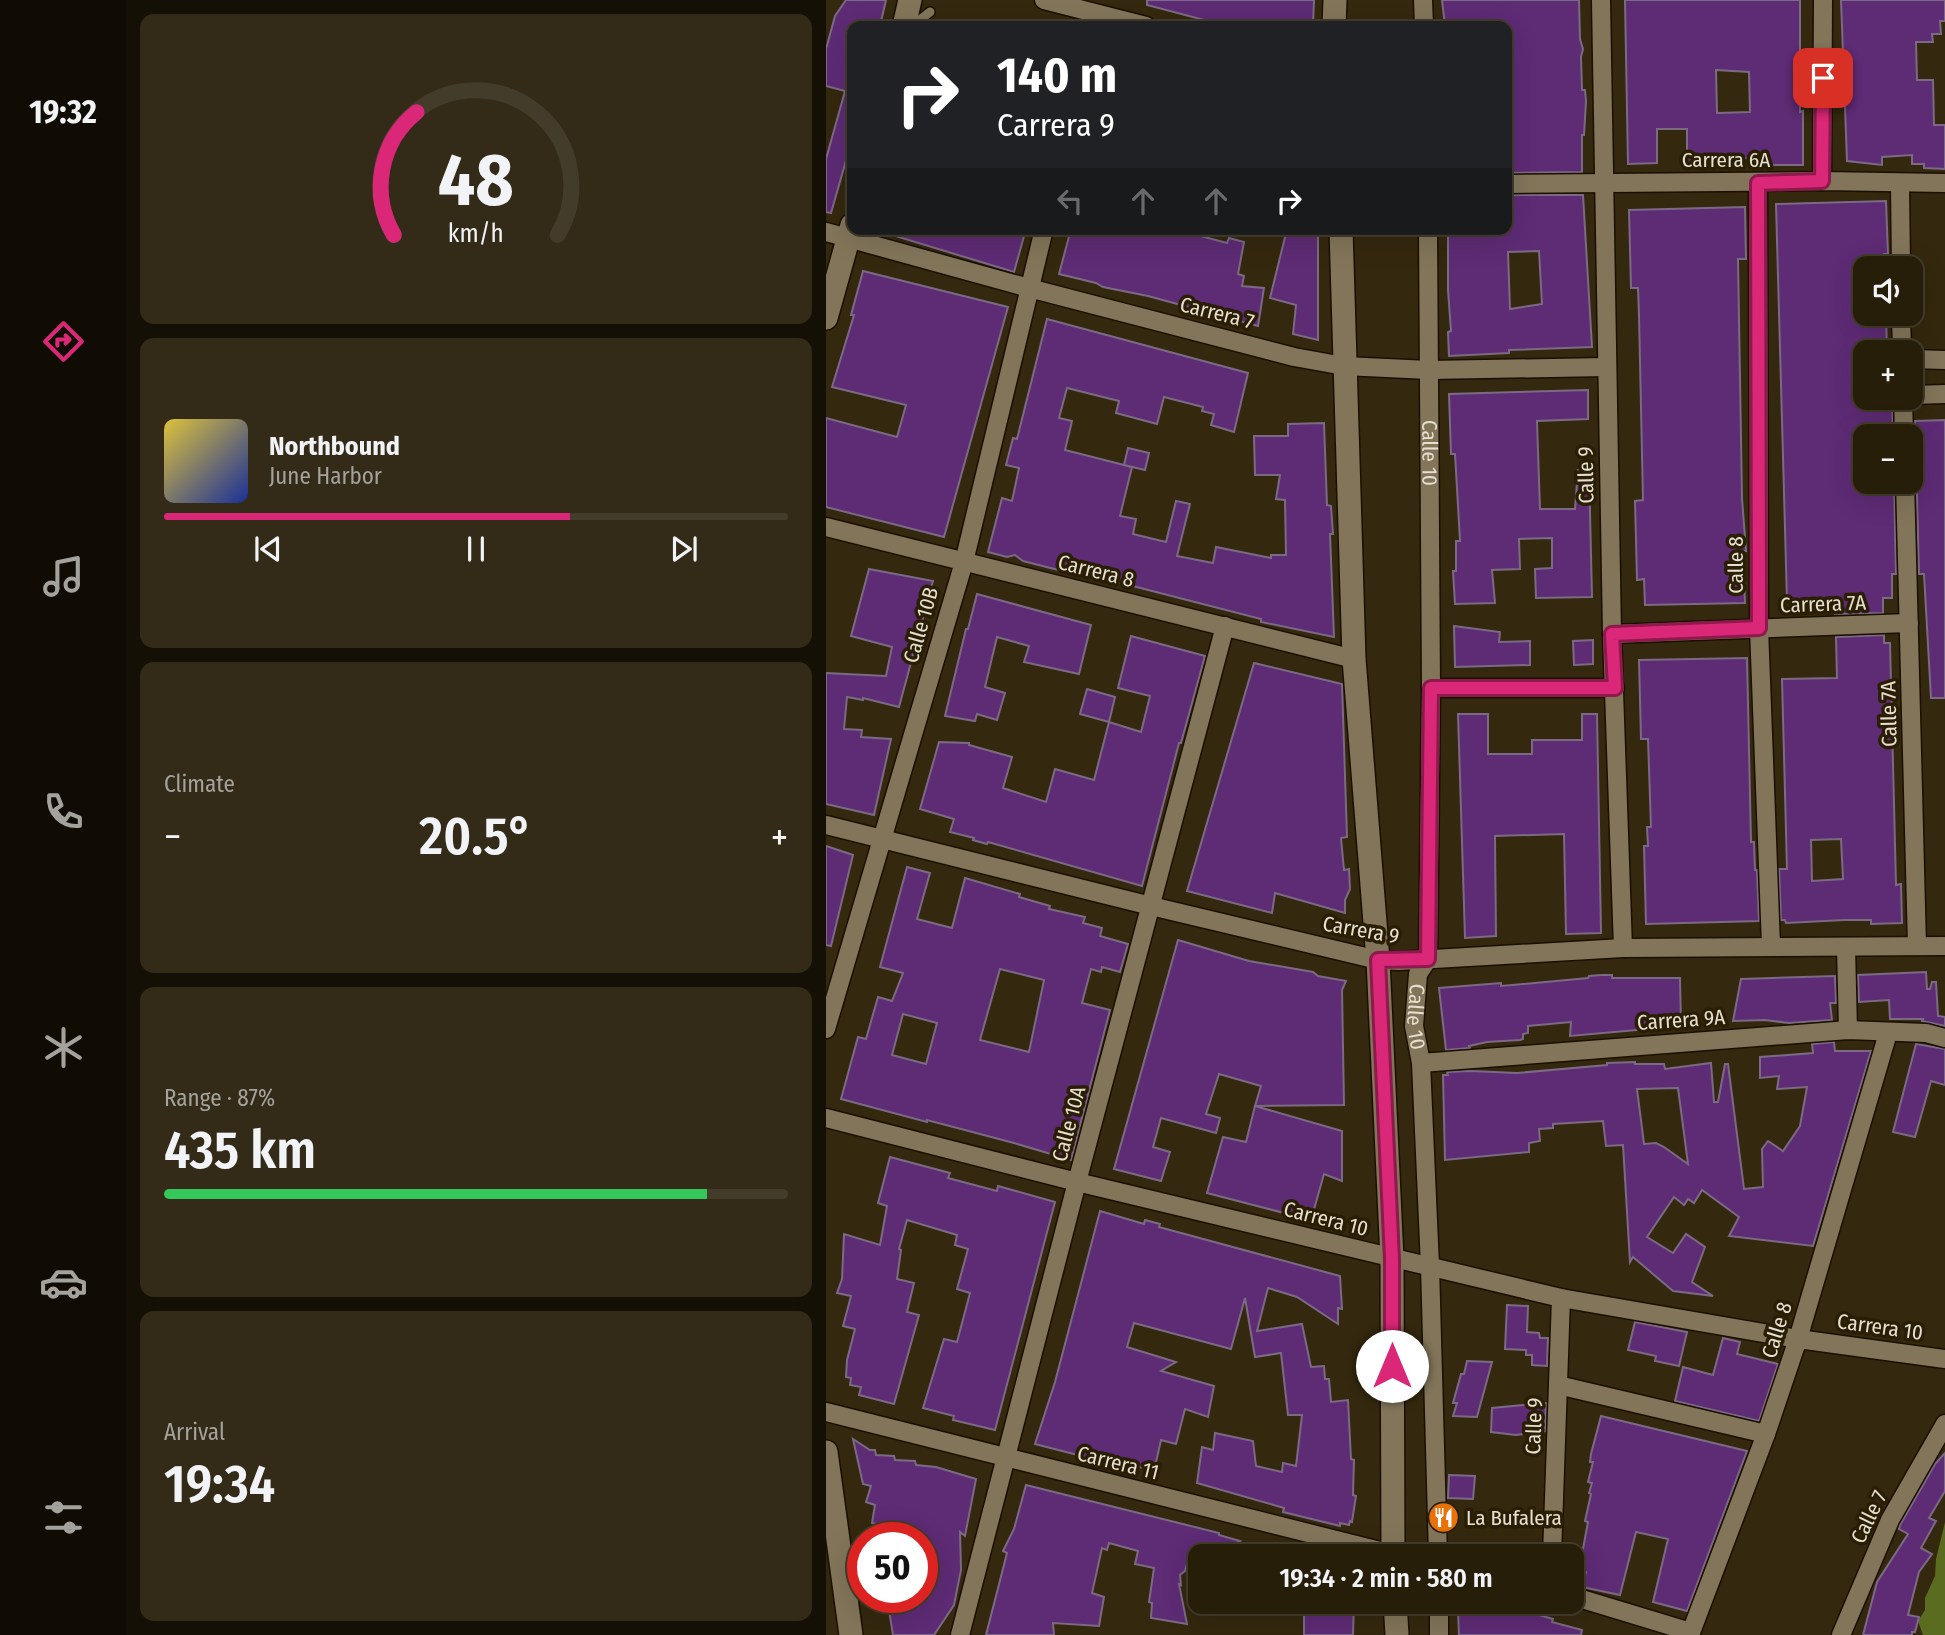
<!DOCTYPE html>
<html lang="en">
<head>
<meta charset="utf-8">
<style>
	:root { --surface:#271e0a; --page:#332b18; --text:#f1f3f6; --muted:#a4a29c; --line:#433c2b; --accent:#db2777 }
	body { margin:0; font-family:"Fira Sans Condensed",sans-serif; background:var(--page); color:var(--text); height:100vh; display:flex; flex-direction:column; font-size:26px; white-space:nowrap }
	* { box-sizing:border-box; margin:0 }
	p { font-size:23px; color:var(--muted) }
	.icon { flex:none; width:38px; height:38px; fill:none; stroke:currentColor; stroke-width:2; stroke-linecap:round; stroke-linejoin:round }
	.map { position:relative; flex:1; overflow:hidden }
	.side { display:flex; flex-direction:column; gap:14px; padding:14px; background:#151006; width:700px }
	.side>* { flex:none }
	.banner { position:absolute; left:21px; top:21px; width:665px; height:214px; border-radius:14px; box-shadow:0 7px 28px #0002,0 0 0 2px var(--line); background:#202124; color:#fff; overflow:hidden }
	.buttons { position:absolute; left:1027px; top:256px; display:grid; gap:14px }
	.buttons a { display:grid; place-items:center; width:70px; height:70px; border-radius:14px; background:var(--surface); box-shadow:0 7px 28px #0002,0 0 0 2px var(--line); font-size:35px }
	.speed { position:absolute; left:21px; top:1522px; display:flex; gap:14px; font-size:35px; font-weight:700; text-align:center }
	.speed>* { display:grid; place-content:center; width:91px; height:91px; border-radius:50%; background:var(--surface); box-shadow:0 7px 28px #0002,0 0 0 2px var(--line); line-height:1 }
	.speed .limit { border:10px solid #d22; background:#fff; color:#111 }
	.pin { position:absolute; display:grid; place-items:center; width:60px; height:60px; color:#fff; margin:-30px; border-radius:14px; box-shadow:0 4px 10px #0006 }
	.me { position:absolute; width:77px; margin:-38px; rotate:0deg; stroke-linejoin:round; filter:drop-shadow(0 0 5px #0008) }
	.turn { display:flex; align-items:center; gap:24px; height:147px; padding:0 35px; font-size:32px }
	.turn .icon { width:91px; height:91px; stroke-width:2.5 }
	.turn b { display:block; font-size:49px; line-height:60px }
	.lanes { display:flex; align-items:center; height:66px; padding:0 35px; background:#0003; justify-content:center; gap:35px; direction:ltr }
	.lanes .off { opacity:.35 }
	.big { font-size:52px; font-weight:600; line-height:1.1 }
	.side .card { flex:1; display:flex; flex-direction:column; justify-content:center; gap:10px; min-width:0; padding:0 24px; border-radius:14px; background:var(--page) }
	.side .dial { align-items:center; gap:0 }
	.dial svg { height:182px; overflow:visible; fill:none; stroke:var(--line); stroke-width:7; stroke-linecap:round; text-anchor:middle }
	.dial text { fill:var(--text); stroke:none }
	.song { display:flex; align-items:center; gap:21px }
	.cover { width:84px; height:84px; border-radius:10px; background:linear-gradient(135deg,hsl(50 70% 55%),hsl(230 70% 35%)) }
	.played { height:7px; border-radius:4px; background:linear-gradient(90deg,var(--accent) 65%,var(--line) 65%) }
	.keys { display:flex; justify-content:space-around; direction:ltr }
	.heat { display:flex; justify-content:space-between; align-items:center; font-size:38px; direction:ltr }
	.charge { height:10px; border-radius:5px; background:linear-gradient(90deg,#34c759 87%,var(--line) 0) }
	.trip { position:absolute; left:362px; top:1544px; width:396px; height:70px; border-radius:14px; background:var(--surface); box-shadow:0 7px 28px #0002,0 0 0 2px var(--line); font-weight:600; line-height:70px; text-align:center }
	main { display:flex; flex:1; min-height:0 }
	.menu { display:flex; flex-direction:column; width:126px; justify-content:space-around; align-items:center; background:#100c04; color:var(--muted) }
	.menu .icon { width:49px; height:49px }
	.menu .selected { color:var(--accent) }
	.menu b { font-size:32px; color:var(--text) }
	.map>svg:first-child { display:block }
	.forest { fill:#5a6c20 }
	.building { fill:#5e2b75; stroke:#7b6a83; stroke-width:2; fill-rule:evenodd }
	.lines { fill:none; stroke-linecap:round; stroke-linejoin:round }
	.service-casing { stroke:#1b1000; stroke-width:12 }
	.minor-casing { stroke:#1b1000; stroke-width:21 }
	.secondary-casing { stroke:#1b1000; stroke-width:26 }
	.service { stroke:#82755a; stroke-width:9 }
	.minor { stroke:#82755a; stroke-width:18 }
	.secondary { stroke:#82755a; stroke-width:23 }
	.route-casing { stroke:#8e194d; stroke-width:18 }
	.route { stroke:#db2777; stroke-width:12 }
	.labels { text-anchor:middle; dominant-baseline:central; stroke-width:7; stroke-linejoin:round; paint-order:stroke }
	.street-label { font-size:21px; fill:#e7e0d1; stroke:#2a1e05 }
	.poi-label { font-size:21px; fill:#e7e0d1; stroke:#2a1e05; text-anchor:start }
</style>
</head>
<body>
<main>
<nav class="menu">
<b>19:32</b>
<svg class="icon selected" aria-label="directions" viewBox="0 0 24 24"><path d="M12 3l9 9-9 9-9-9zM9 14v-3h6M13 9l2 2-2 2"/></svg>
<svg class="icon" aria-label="music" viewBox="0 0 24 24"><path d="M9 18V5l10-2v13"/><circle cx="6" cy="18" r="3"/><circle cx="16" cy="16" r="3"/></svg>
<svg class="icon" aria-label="phone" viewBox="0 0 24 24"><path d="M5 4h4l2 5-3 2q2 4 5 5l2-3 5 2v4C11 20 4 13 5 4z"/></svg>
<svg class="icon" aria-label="climate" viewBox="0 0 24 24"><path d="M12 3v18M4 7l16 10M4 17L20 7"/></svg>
<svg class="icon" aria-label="car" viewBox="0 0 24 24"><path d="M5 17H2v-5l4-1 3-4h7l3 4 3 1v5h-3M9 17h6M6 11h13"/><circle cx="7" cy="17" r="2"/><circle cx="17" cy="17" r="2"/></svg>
<svg class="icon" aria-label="filters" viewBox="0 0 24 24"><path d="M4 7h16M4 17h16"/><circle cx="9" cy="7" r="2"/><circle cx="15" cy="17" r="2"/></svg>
</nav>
<section class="side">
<div class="card dial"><svg viewBox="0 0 100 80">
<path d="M14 69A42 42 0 1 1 86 69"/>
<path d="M14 69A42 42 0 0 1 24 15" stroke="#db2777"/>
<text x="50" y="56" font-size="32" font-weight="700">48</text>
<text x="50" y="72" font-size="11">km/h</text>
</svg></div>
<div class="card">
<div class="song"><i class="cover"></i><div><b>Northbound</b><p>June Harbor</p></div></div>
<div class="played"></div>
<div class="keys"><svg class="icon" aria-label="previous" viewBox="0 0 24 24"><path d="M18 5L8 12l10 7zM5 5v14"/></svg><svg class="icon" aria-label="pause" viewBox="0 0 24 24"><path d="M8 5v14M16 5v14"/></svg><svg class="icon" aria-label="next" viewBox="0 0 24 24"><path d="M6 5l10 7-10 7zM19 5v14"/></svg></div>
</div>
<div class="card"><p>Climate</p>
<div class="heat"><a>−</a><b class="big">20.5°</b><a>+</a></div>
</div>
<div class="card"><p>Range · 87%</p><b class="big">435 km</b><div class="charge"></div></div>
<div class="card"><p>Arrival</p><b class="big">19:34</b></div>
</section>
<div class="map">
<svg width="1119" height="1635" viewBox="0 0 1119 1635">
	<rect width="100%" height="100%" fill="#34280e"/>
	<polygon class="forest" points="1119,1522 1119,1635 1097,1635 1092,1621 1099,1610 1099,1598 1109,1576 1110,1559"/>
	<g class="building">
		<polygon points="20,0 60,0 54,26 26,26 26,132 24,131 21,157 5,213 0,212 0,159 19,91 0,86 0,49 9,16"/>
		<polygon points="321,0 488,0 487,26 401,26 321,5"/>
		<polygon points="616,0 753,0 754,39 757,49 755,57 756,90 759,90 760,101 758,135 756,135 756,172 681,173 681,26 619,26"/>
		<path d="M799,0H974V112L977,111V165H933V163H923V158L891,159V163H861V129H831V163L802,164ZM890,70L923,72L924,112L891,113Z"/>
		<polygon points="1015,0 1119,0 1119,21 1114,21 1115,34 1106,34 1107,42 1090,42 1091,80 1107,80 1108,125 1119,125 1119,169 1098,168 1098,164 1086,164 1086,155 1056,157 1056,165 1021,161"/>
		<path d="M681,195H757L766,347L683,350V353L623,356L622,332L625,331L622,290V229H681ZM713,251L716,304L684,309L682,252Z"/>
		<polygon points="1060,201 1062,254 1058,254 1058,268 1040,268 1040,313 1060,313 1061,352 1040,352 1040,397 1066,397 1067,436 1040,436 1040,481 1068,481 1070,574 1066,574 1066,598 1057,598 1057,613 1009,614 1008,599 961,601 950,204"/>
		<polygon points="919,207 920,259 912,259 916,498 920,551 917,551 919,603 819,605 818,579 811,580 809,501 817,500 813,315 812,288 805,288 803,210"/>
		<polygon points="64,229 200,229 188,272 63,234"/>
		<polygon points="245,229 349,229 401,243 403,238 418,242 412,274 418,276 416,286 438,288 432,326 322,296 277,287 270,283 233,274"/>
		<polygon points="461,229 492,229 492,340 467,334 470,305 444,298"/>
		<polygon points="37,271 182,307 118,537 0,507 0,418 71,437 80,405 6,387 28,315 25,315"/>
		<polygon points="221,319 422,373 408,432 385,425 388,414 376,411 377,407 338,397 331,424 290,413 293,401 241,388 233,418 246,421 239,450 306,467 294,516 310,519 307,534 340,542 350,501 364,504 351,556 387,563 390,547 445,558 445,555 460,555 459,500 450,499 454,475 429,475 428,436 462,436 462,424 498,423 501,505 505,506 507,534 504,534 508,637 435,622 435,619 295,583 279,581 281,573 250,567 248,574 197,561 189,555 181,557 162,552 176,498 186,501 193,468 180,465 187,438 191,439"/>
		<polygon points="762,390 762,419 711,421 712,451 714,509 749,509 752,470 763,470 766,597 710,598 709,569 726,568 726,538 693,539 694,569 666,570 669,603 629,604 627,571 630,571 630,541 634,541 633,523 629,454 625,454 623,394"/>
		<polygon points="1119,420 1119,698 1105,698 1098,574 1093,574 1089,421"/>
		<polygon points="302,448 323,453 319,470 298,465"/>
		<polygon points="43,569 107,581 73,707 37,698 37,700 21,697 18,729 36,730 35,737 65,739 48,815 0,804 0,673 60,676 66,647 25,636"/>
		<polygon points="151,594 265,625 253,674 198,662 203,646 171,637 159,687 179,693 171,720 151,714 149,721 119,716 140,629 142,629"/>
		<polygon points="628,626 674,632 673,642 704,641 704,665 629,667"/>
		<path d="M1058,635V643H1064L1070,885L1075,884L1076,923L1045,924V920H1018L960,923L959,920H955L953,869H961L956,679L1011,678L1010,637ZM1015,839L1017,879L986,881L985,840Z"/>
		<polygon points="305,636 379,656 355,743 353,743 316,886 162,842 161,844 147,840 148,838 124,832 128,819 94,809 113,742 143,743 143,745 186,757 177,788 220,802 229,769 268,780 283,722 254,714 261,689 289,697 283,722 315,732 324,696 292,688"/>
		<polygon points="767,640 767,664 748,665 747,641"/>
		<polygon points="921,658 925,842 928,842 929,870 931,870 933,921 820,924 818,846 822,846 821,827 825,827 822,739 815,739 813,660"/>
		<polygon points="428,663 516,684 521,837 515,838 518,870 523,869 524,889 519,900 519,913 449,893 446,913 361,891"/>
		<polygon points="632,714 662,714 662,754 706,754 706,740 756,740 756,714 771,714 775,933 740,934 738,834 669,836 670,936 639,938"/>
		<polygon points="0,846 27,855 5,946 0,945"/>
		<path d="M81,867L104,873L91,919L126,928L139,878L194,894L193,897L224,906L223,909L259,917L257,923L276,928L274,936L302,944L294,972L276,967L275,972L265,969L256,1003L284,1010L245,1160L188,1143L101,1120V1122L15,1099L32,1037L40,1039L52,997L66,1001L77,973L54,967ZM174,969L218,980L203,1052L154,1040ZM77,1014L111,1023L100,1064L66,1055Z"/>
		<polygon points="352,940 423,961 487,972 492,976 520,981 516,990 518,1105 429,1106 435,1086 393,1074 380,1114 394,1118 390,1133 335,1118 327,1147 344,1152 335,1181 288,1169"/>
		<polygon points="1100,972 1101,989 1104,989 1106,982 1110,982 1112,1016 1119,1017 1119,1026 1096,1021 1097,1019 1064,1019 1063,1000 1033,1002 1032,975"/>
		<polygon points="776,975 786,975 786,978 854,978 855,1026 744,1036 745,1022 702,1026 702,1033 697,1034 697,1039 694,1040 661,1042 643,1046 644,1048 620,1050 613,988 675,983 675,986 762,978 763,976"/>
		<polygon points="1009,976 1010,1003 1004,1003 1006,1020 963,1023 939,1020 907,1021 915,979"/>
		<path d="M1008,1042L1009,1051H1045L987,1246L903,1236L913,1217L876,1190L868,1203L862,1199L858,1205L848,1197L821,1237L847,1253L860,1234L879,1247L866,1282L887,1296L847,1291L807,1257L804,1262L797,1145L780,1146L777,1121L727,1124V1128L713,1129L714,1141L703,1143V1152L619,1160L617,1075H622L621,1072L645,1071L691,1073L781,1065V1063L809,1062V1064H838L839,1069L885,1063L888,1102H892L899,1064H902L918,1189L937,1187L936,1149L942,1141L957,1151L974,1126L981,1087L951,1089L953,1076L934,1078V1057L987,1053L986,1044ZM852,1088L862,1164L838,1147L830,1143L818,1144L811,1089Z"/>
		<polygon points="1090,1044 1119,1049 1119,1085 1105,1081 1089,1137 1067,1132"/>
		<polygon points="429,1106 516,1131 516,1181 498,1174 485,1220 381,1193 397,1137 420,1142"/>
		<polygon points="64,1157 124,1173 122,1178 171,1191 172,1186 229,1202 169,1430 127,1420 128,1416 97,1408 118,1339 131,1342 144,1293 131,1289 142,1249 129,1245 131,1235 81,1220 73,1249 75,1250 71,1279 88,1283 81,1312 93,1315 68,1404 33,1395 35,1387 24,1385 25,1378 20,1377 21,1360 29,1329 17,1326 25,1296 11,1293 16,1279 18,1234 54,1245 61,1206 52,1203"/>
		<polygon points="274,1211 318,1224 319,1220 334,1224 333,1227 514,1276 516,1309 512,1308 512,1324 471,1297 442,1288 431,1331 476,1324 485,1367 498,1366 499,1379 503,1379 505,1402 522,1400 525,1459 528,1460 527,1495 530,1496 526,1522 524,1521 523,1525 514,1523 514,1526 457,1512 458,1508 371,1483 376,1447 387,1450 389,1433 427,1441 430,1466 456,1472 457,1463 470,1466 476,1415 462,1415 455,1353 429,1357 419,1298 405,1349 308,1323 301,1347 350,1362 335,1371 388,1386 382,1417 359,1409 350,1444 335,1440 328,1471 272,1456 271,1460 209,1444 229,1382"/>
		<polygon points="681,1305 702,1306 701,1332 713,1333 714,1338 722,1338 721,1366 706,1365 706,1355 700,1355 700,1350 679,1349"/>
		<polygon points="809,1322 861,1332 853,1366 829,1361 830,1356 802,1350"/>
		<polygon points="897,1338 914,1342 911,1354 952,1364 933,1421 849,1401 857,1367 887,1375"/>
		<polygon points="641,1361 666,1362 651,1417 627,1416 631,1403 627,1403 635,1374 638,1374"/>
		<polygon points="720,1403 719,1431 690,1435 665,1432 666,1408"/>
		<polygon points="775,1416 921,1451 861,1611 827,1602 842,1539 810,1532 794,1595 756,1587 760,1572 754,1570 756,1554 762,1522 759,1521 765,1494 763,1493 766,1483 762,1482 767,1462 764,1462 765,1454"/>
		<polygon points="27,1439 44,1450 49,1450 50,1455 68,1456 69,1460 89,1461 90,1465 110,1467 150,1479 139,1536 134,1532 135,1570 128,1605 108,1635 67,1635 61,1598 96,1598 96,1538 51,1538 51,1524 46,1523 49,1505 40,1502 45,1486 37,1484"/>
		<polygon points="1119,1453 1119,1491 1103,1518 1110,1521 1095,1548 1106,1554 1093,1572 1082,1615 1093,1617 1089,1632 1086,1632 1086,1635 1037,1635 1051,1582 1082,1534 1073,1529 1074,1525 1109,1464"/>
		<polygon points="623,1475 649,1476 647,1499 622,1498"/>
		<polygon points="200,1485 393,1533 393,1535 414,1541 387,1556 374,1556 374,1563 362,1560 359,1571 354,1575 355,1585 353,1584 361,1624 325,1618 326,1603 323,1602 328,1568 309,1564 312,1551 283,1543 281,1550 276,1548 266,1593 278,1597 273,1626 227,1623 228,1635 160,1635 181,1553 177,1551 188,1529"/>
		<polygon points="488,1601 528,1601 527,1635 478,1635 478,1614 487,1613"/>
		<polygon points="675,1608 698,1615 699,1611 727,1619 726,1622 756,1630 755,1635 633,1635 632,1611"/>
	</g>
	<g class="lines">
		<defs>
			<polyline id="service" points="86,26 104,12"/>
			<g id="minor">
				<polyline points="218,0 320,26"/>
				<polyline points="597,0 598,26"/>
				<polyline points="775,0 786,634 797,948"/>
				<polyline points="996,181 997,0"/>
				<polyline points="932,183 933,628 945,946"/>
				<polyline points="681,184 996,181 1119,183"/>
				<polyline points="1074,184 1075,268"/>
				<path id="s1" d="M602,229L605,688L602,959L592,974L588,1026L595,1063L604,1266L612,1556"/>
				<polyline points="0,232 203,288 468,357 518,366 603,370 781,367"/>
				<polyline points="1075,313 1076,352"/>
				<polyline points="1085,359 1119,360"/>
				<polyline points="1085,395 1119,394"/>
				<polyline points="1077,397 1078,436"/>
				<polyline points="1079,481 1091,946"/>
				<polyline points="0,527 528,659"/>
				<polyline points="786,634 1083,623"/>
				<polyline points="605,688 789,688"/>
				<polyline points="0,825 325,906 552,960 573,961 797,948 1119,946"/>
				<polyline points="1020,947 1022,1030"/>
				<polyline points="0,1029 138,562 218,229"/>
				<polyline points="595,1063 1022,1030 1100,1033 1119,1038"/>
				<polyline points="0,1118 251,1182 735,1298 972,1339 1119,1359"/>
				<polyline points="732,1385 940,1434"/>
				<polyline points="0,1412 574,1556"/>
				<polyline points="726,1556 735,1298"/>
				<polyline points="746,1596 865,1632"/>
				<polyline points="613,1601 613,1635"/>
				<polyline points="134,1635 251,1182 399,626"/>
				<polyline points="864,1635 940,1434 972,1339 1062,1033"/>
				<polyline points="1015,1635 1064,1520 1119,1424"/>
			</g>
			<g id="secondary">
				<polyline points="78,26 84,0"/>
				<polyline points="508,26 509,0"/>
				<polyline points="515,229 528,659 552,960 566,1259 567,1556"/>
				<polyline points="0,318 26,225"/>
				<polyline points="0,1452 25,1635"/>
				<polyline points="569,1601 571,1635"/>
			</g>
		</defs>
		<use href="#service" class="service-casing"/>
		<use href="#minor" class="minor-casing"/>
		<use href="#secondary" class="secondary-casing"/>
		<use href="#service" class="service"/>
		<use href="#minor" class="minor"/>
		<use href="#secondary" class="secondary"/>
	</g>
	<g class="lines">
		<defs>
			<polyline id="route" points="566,1366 566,1259 552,960 602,959 605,688 789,688 786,634 933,628 932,183 996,181 997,78"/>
		</defs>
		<use href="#route" class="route-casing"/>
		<use href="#route" class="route"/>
	</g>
	<defs>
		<symbol id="restaurant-disc" viewBox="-11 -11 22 22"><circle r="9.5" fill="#e8710a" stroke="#2a1e05"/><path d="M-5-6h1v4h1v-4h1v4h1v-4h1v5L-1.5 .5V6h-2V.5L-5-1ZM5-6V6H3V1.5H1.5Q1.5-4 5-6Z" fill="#fff"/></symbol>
	</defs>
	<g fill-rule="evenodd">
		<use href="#restaurant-disc" x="600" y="1500" width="35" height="35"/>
	</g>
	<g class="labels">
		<g class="street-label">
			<text x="900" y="160">Carrera 6A</text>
			<text transform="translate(391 313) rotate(14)">Carrera 7</text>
			<text stroke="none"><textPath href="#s1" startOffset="224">Calle 10</textPath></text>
			<text transform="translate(760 475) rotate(-91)">Calle 9</text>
			<text transform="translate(910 565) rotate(-90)">Calle 8</text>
			<text transform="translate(270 571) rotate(14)">Carrera 8</text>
			<text transform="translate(997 604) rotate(-2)">Carrera 7A</text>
			<text transform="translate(95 625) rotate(-74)">Calle 10B</text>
			<text transform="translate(1063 714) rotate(-91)">Calle 7A</text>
			<text transform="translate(535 930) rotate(10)">Carrera 9</text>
			<text stroke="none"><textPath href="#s1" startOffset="791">Calle 10</textPath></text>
			<text transform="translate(855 1020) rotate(-4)">Carrera 9A</text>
			<text transform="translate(243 1124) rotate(-75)">Calle 10A</text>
			<text transform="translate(500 1219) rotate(14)">Carrera 10</text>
			<text transform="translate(1054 1327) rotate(8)">Carrera 10</text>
			<text transform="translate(951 1330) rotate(-73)">Calle 8</text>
			<text transform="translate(708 1426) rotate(-88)">Calle 9</text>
			<text transform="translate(292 1463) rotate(14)">Carrera 11</text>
			<text transform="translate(1043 1517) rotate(-64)">Calle 7</text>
		</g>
		<g class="poi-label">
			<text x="640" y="1518">La Bufalera</text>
		</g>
	</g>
</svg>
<div class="buttons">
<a><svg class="icon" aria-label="sound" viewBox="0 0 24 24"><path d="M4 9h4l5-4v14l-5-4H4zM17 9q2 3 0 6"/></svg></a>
<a>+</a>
<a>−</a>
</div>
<div class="speed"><div class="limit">50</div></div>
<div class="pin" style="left:997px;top:78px;background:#d93025"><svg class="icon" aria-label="arrive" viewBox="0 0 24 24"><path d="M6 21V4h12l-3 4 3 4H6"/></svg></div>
<svg class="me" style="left:566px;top:1366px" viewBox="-20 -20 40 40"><circle r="19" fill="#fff"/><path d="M0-13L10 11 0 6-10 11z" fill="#db2777"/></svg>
<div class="trip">19:34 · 2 min · 580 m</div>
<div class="banner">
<div class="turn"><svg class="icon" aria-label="right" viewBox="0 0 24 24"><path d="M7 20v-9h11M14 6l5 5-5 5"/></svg><div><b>140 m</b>Carrera 9</div></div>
<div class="lanes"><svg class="icon off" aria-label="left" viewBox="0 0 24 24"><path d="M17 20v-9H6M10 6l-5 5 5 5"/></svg><svg class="icon off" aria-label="ahead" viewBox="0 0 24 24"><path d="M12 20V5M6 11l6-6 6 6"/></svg><svg class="icon off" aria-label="ahead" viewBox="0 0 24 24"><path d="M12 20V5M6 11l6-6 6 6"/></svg><svg class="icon" aria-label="right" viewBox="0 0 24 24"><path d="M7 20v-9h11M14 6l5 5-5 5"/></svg></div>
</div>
</div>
</main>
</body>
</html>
